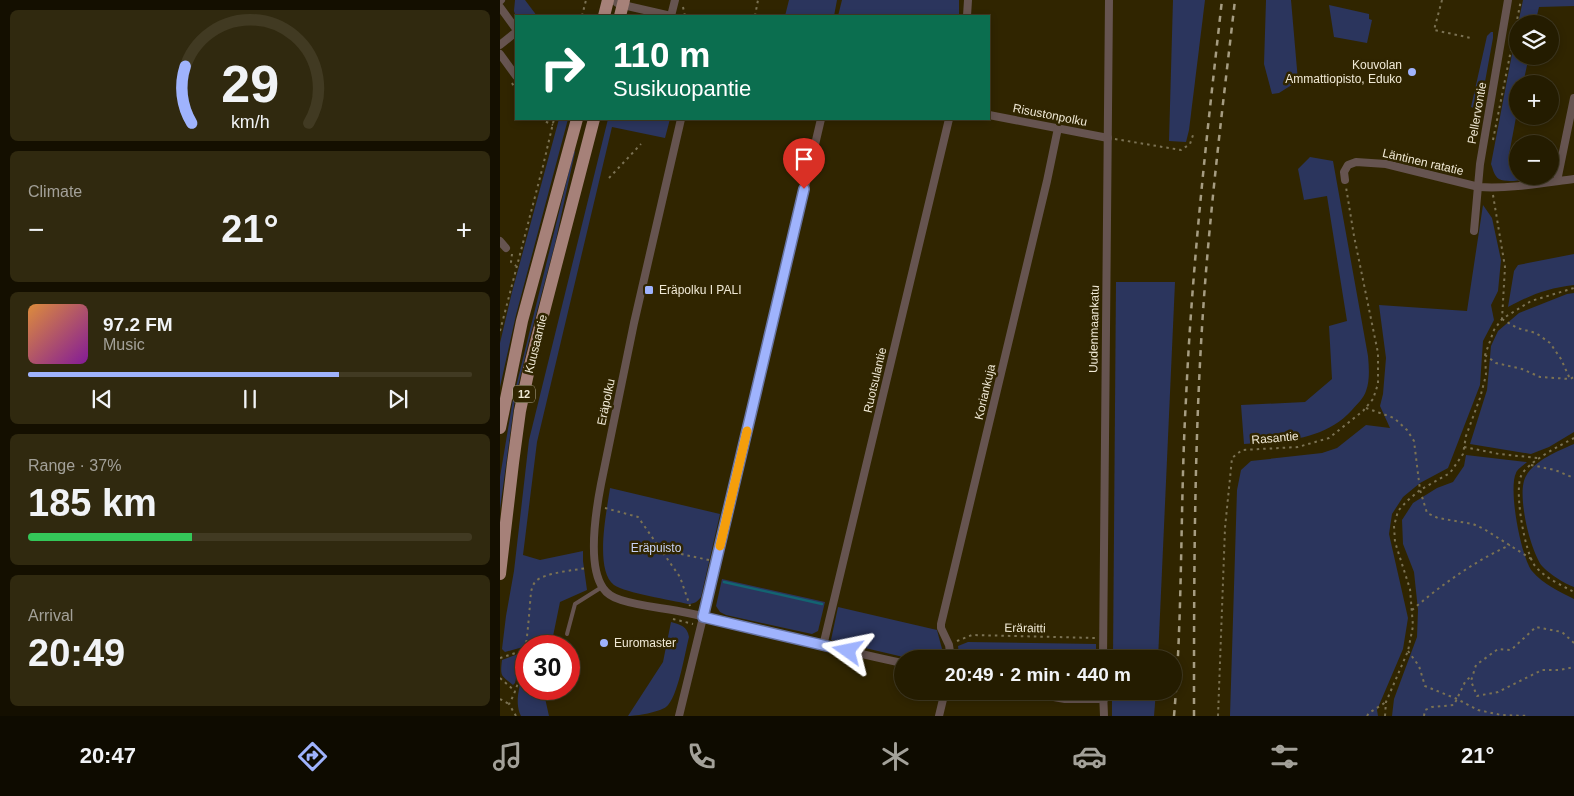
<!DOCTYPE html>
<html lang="en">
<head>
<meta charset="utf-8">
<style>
	:root { --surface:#241c00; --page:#30290f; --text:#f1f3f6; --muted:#a3a199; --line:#413a22; --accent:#9fb3fd }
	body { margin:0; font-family:Helvetica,sans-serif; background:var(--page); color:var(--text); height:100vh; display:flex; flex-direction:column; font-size:19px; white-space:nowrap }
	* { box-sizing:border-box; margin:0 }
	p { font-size:16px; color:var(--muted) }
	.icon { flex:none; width:28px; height:28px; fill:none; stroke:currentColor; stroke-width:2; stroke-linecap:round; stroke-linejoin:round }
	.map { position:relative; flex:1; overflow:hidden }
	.drawer { display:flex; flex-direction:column; gap:10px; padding:10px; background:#140f00; width:500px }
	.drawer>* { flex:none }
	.banner { position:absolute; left:15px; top:15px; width:475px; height:105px; border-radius:0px; box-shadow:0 2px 8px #0003,0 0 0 1px var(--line); background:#0b6e4f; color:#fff; overflow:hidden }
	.fabs { position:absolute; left:1009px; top:15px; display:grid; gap:10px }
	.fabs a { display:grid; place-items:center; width:50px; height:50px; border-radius:50%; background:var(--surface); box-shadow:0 2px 8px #0003,0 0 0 1px var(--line); font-size:25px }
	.speed { position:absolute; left:15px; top:635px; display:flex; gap:10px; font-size:25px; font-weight:700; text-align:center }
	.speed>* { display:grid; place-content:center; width:65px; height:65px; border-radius:50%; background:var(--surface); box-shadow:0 2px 8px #0003,0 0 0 1px var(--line); line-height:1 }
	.speed .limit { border:8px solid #d22; background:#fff; color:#111 }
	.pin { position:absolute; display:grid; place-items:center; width:42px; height:42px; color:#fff; margin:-51px -21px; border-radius:50% 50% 50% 0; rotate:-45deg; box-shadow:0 0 5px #0007 }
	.pin .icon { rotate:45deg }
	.me { position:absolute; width:55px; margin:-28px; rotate:282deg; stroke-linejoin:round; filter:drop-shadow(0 0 4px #0008) }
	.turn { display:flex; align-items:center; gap:18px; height:105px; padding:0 15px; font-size:22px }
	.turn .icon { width:65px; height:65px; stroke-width:2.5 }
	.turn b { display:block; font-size:35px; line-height:42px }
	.big { font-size:38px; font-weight:800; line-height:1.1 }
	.drawer .tile { flex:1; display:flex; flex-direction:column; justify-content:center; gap:8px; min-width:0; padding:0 18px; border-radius:8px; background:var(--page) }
	.drawer .dial { align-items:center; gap:0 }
	.dial svg { height:130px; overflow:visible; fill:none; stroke:var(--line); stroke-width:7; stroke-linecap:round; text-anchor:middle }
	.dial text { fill:var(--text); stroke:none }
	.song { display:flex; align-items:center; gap:15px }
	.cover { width:60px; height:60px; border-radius:8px; background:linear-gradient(135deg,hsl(30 70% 55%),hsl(290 70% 35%)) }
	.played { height:5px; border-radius:2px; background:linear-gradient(90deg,var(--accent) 70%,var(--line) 70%) }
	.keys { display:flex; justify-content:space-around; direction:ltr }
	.heat { display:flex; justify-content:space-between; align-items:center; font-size:28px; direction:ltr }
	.charge { height:8px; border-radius:4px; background:linear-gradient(90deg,#34c759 37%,var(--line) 0) }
	.trip { position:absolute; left:394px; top:650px; width:288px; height:50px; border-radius:25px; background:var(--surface); box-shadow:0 2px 8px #0003,0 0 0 1px var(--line); font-weight:800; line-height:50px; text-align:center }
	.menu { display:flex; height:80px; justify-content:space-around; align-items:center; background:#0e0b00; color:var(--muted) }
	.menu .icon { width:35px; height:35px }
	.menu .selected { color:var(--accent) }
	.menu b { font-size:22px; color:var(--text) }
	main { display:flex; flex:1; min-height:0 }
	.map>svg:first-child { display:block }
	.green { fill:#2b355d }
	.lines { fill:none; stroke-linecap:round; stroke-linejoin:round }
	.stream { stroke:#136471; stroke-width:2.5 }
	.path { stroke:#7b7253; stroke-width:2; stroke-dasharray:2.5 4; stroke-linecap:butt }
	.lane { stroke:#665450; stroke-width:4 }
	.street { stroke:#665450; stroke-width:8 }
	.primary { stroke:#a68179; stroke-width:12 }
	.rail { stroke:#a69d82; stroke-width:2.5; stroke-dasharray:6 6; stroke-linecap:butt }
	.route-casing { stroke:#6774a4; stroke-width:12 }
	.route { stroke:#9fb3fd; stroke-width:9 }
	.slow { stroke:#f59e0b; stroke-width:9 }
	.poi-dot { fill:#9fb3fd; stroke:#302500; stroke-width:2 }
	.labels { text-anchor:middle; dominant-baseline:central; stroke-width:5; stroke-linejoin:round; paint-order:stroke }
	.shield { fill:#302500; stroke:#b6ae95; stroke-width:1 }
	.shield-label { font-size:11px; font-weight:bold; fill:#f0e9d5 }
	.poi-label { font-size:12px; fill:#f0e9d5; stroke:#302500; text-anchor:start }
	.street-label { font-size:12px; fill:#f0e9d5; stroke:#302500 }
	.park-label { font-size:12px; fill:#c8d3f5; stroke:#302500 }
</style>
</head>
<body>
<main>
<section class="drawer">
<div class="tile dial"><svg viewBox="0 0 100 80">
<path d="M14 69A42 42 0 1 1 86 69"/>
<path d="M14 69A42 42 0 0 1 10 34" stroke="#9fb3fd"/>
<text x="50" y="56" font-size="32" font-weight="700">29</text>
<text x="50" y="72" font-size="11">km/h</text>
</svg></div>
<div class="tile"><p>Climate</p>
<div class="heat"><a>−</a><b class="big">21°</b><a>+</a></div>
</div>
<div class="tile">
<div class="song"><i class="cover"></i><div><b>97.2 FM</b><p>Music</p></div></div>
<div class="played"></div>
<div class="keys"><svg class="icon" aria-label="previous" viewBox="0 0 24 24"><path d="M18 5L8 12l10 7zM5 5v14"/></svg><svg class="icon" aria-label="pause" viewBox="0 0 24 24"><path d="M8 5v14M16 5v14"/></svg><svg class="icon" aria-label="next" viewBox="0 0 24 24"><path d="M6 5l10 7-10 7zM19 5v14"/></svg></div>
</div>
<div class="tile"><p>Range · 37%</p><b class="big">185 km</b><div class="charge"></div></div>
<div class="tile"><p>Arrival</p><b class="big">20:49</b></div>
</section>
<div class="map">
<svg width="1074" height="716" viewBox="0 0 1074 716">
	<rect width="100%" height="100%" fill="#302500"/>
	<g class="green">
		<polygon points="15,0 25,0 37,16 16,17 14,11"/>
		<polygon points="289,0 337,0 334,16 285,16"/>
		<polygon points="342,0 459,0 459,16 338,16"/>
		<polygon points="673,0 705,0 689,130 686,142 669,141"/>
		<polygon points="766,0 791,0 798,81 779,93 772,94 764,64"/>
		<polygon points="1023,0 1074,0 1074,6 1039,7 1035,24 1018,24"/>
		<polygon points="829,5 869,14 869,19 872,20 867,43 834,37"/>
		<path d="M1017,28L1018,56H1029L1023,84H1018L1017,112L1008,160L1017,173L1018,176H1041C1031,178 1009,184 999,179C994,176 993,169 991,164Z"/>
		<polygon points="991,32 993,32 993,38 976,131 973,130 976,109 971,107 987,36"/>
		<polygon points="59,119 68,119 16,315 0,387 0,343 12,292"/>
		<polygon points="108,119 170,119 165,138 112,127 37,442 23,555 40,560 83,551 83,561 87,590 60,602 51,646 30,645 5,652 2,649 6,616 14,571 29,440"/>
		<polygon points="74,151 75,152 55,244 29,341 15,399 0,509 0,477 13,399"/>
		<path d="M810,157L833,161L868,356C869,368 870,380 866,391C864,398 857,404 852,410C824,441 783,441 744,444L741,405L805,402L832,379L829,326L847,321L827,196L804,200L798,169Z"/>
		<polygon points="983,205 992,218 1001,260 998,291 991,305 994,320 983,341 980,385 948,468 920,483 903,497 892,514 889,534 908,618 903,649 877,710 878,716 730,716 737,490 741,470 751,461 822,453 837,448 866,425 890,428 880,406 883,394 886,358 879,305 967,311"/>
		<path d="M1074,254V285C1047,288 1031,295 1008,307L1014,271L1018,265Z"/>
		<polygon points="616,282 675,282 658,659 613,659"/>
		<polygon points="1074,293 1074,432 1049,447 1031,454 970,444 987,390 991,346 998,331 1019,313 1067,294"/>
		<path d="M1074,444V587C1065,584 1048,573 1042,566C1030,550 1016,493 1026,476C1035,460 1058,451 1074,444Z"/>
		<path d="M966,455L1027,462C1024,465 1017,469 1016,473C1008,489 1021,557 1032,571C1043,584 1060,592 1074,599V716H892L894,699L917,637L918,610L914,572L903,544L902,520L913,503L937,488L953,482L964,466Z"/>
		<path d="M110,488L220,514L201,597C197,602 194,604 188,604C171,600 126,593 114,585C94,570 107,510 110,488Z"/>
		<polygon points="222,579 325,602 318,631 312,634 226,615 220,612 216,606"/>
		<polygon points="338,607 437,630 442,649 440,659 412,659 331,640"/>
		<path d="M171,622C181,625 187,626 189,637C185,652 178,698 166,707C159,712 137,716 128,716L163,662Z"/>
		<polygon points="468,642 596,644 596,659 479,659 459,654 458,646"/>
		<path d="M18,654L21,656L15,683L13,685C1,675 0,677 2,660Z"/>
		<path d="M26,662V689H43L49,716H21C13,700 22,679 26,662Z"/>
		<polygon points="612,691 656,691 654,716 612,716"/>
	</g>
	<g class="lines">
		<polyline class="stream" points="224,582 322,604"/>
		<g class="path">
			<polyline points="942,0 934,30 971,38"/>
			<polyline points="183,7 185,16"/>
			<polyline points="82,16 86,0"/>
			<polyline points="255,16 258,0"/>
			<polyline points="12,83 16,90"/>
			<polyline points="40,119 53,125"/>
			<polyline points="615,139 681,150 690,144 693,135"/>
			<polyline points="993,140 1021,0"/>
			<polyline points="109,178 141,144"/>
			<polyline points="993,195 1005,267 1002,319"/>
			<polyline points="12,254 11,262 16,266"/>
			<polyline points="1002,319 1017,328 1036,333 1050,343 1061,359 1070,379"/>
			<polyline points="0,331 43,166 54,119"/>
			<polyline points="985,355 996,363 1022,369 1040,377 1070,379 1074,377"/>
			<polyline points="866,408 894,418 907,430 914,441 920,490 927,513 938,518 973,524 984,529 1033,560"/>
			<path d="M1074,438C1061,445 1027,462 1021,476C1014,492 1025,553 1035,566C1045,578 1061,585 1074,592"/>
			<polyline points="964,447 999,454 1038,458"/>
			<polyline points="1031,465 1055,470 1074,478"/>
			<polyline points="105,508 138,517 180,577 190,606"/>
			<polyline points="162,550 209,560"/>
			<path d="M912,610C941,585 975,561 1010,545"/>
			<polyline points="173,619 193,624"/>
			<polyline points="457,641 472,635 596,638"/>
			<polyline points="1074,643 1062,632 1036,627 1011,650 998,649 976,665 971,681 977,696 998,692 1042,670 1060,670 1074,667"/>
			<polyline points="908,651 919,666 925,686 957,699 978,710 1001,715 1029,716"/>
			<polyline points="0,658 25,650"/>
			<polyline points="0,678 15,691"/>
			<polyline points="0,699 9,704"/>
			<path d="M16,716L9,704C26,674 28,626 31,592C32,588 33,584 36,581C44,573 75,570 87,568"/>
			<polyline points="718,716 725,528 732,458 742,450 798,447 829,438 863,411 873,399 878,384 878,353 854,236 846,187"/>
			<polyline points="867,716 869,713 886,702"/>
			<polyline points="885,716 886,702 908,651 913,626 910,589 895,542 894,526 898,511 907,501 920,490 950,473 963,454 966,436 980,398 986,375 985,355 994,330 1002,319 1031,301 1074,288"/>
			<polyline points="924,716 925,710 932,707 954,705 965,682 971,676"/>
		</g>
		<polyline class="lane" points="67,634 75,604 102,587"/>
		<g class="street">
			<polyline points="114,0 117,3 123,5 171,16"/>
			<polyline points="0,1 1,0"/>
			<polyline points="0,7 16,29"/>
			<polyline points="171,16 175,0"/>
			<polyline points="467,16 468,0"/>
			<polyline points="0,45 16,32"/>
			<polyline points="0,54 16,76"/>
			<polyline points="489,115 608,138"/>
			<path d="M181,119L134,323L101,484C96,510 87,565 103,588C107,594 114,598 121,600C143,607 166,608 188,613C260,629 331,648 402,663"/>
			<path d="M845,180L844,172L848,165L856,162L886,164L979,187C1010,189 1043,183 1074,179"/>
			<polyline points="1057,181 1074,98"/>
			<polyline points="974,231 980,164 1008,0"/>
			<polyline points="0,241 6,248"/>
			<polyline points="323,646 449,119"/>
			<polyline points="451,659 449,645 441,628 441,624 547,181 558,128"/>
			<polyline points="603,659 609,0"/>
			<polyline points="520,691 565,699 604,699"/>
			<polyline points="603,691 604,716"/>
			<polyline points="179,716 229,511 321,119"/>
			<polyline points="439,716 445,691"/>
		</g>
		<g class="primary">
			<polyline points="104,16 108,0"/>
			<polyline points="120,16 124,0"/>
			<polyline points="0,428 22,321 77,119"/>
			<polyline points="0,574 13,463 20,411 29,369 94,119"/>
		</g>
		<g class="rail">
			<path d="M674,716C683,611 680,504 686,399C692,265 707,133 722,0"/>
			<path d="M694,716C694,581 694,446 703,312C710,208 723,104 735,0"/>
		</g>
	</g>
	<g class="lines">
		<defs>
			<polyline id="route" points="304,189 203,617 348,651"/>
		</defs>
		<use href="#route" class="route-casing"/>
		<use href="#route" class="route"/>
		<polyline class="slow" points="220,546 247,431"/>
	</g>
	<g class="poi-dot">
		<circle cx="912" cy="72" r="5"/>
		<rect x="144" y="285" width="10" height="10" rx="2.5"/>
		<circle cx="104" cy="643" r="5"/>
	</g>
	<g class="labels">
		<rect class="shield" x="13" y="385.5" width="22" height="17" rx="4"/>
		<g class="shield-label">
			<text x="24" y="394">12</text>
		</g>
		<g class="poi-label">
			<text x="902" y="65" text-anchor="end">Kouvolan<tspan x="902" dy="14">Ammattiopisto, Eduko</tspan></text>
			<text x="159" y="290">Eräpolku I PALI</text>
			<text x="114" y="643">Euromaster</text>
		</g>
		<g class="street-label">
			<text transform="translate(977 113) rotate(-80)">Pellervontie</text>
			<text transform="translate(550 115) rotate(11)">Risustonpolku</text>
			<text transform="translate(923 162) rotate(13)">Läntinen ratatie</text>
			<text transform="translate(594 329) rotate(-89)">Uudenmaankatu</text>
			<text transform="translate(36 344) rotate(-76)">Kuusaantie</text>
			<text transform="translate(375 380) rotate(-77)">Ruotsulantie</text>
			<text transform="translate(485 392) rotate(-77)">Koriankuja</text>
			<text transform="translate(106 402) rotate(-78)">Eräpolku</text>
			<text transform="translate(775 438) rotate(-5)">Rasantie</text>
			<text transform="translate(525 628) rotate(1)">Eräraitti</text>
		</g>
		<g class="park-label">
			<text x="156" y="548">Eräpuisto</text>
		</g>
	</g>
</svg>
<div class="fabs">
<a><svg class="icon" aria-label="layers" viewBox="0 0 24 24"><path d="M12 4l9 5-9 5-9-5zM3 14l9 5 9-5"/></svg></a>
<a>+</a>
<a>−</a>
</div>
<div class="speed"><div class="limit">30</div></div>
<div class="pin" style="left:304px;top:189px;background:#d93025"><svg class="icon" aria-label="arrive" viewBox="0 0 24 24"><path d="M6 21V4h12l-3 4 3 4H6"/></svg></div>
<svg class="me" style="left:348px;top:651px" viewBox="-20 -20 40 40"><path d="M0-17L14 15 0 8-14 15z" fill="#9fb3fd" stroke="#fff" stroke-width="4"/></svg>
<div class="trip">20:49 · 2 min · 440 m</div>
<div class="banner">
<div class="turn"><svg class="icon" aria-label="right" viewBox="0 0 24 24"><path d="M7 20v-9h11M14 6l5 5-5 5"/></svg><div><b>110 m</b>Susikuopantie</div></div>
</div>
</div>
</main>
<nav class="menu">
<b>20:47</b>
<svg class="icon selected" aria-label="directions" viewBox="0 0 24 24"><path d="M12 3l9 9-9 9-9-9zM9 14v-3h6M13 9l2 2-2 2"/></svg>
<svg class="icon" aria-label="music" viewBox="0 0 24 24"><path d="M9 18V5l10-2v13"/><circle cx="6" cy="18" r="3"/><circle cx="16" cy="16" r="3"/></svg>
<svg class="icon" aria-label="phone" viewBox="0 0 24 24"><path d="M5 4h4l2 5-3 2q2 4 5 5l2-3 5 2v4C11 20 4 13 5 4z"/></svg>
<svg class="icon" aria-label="climate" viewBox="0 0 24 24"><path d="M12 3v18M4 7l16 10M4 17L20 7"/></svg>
<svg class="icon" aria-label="car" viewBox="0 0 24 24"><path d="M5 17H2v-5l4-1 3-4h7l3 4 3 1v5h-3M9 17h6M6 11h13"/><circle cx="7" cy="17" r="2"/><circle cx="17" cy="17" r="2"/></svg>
<svg class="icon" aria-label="filters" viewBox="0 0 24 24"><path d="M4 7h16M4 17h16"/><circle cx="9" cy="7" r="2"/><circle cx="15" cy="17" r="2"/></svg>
<b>21°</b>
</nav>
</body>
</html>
